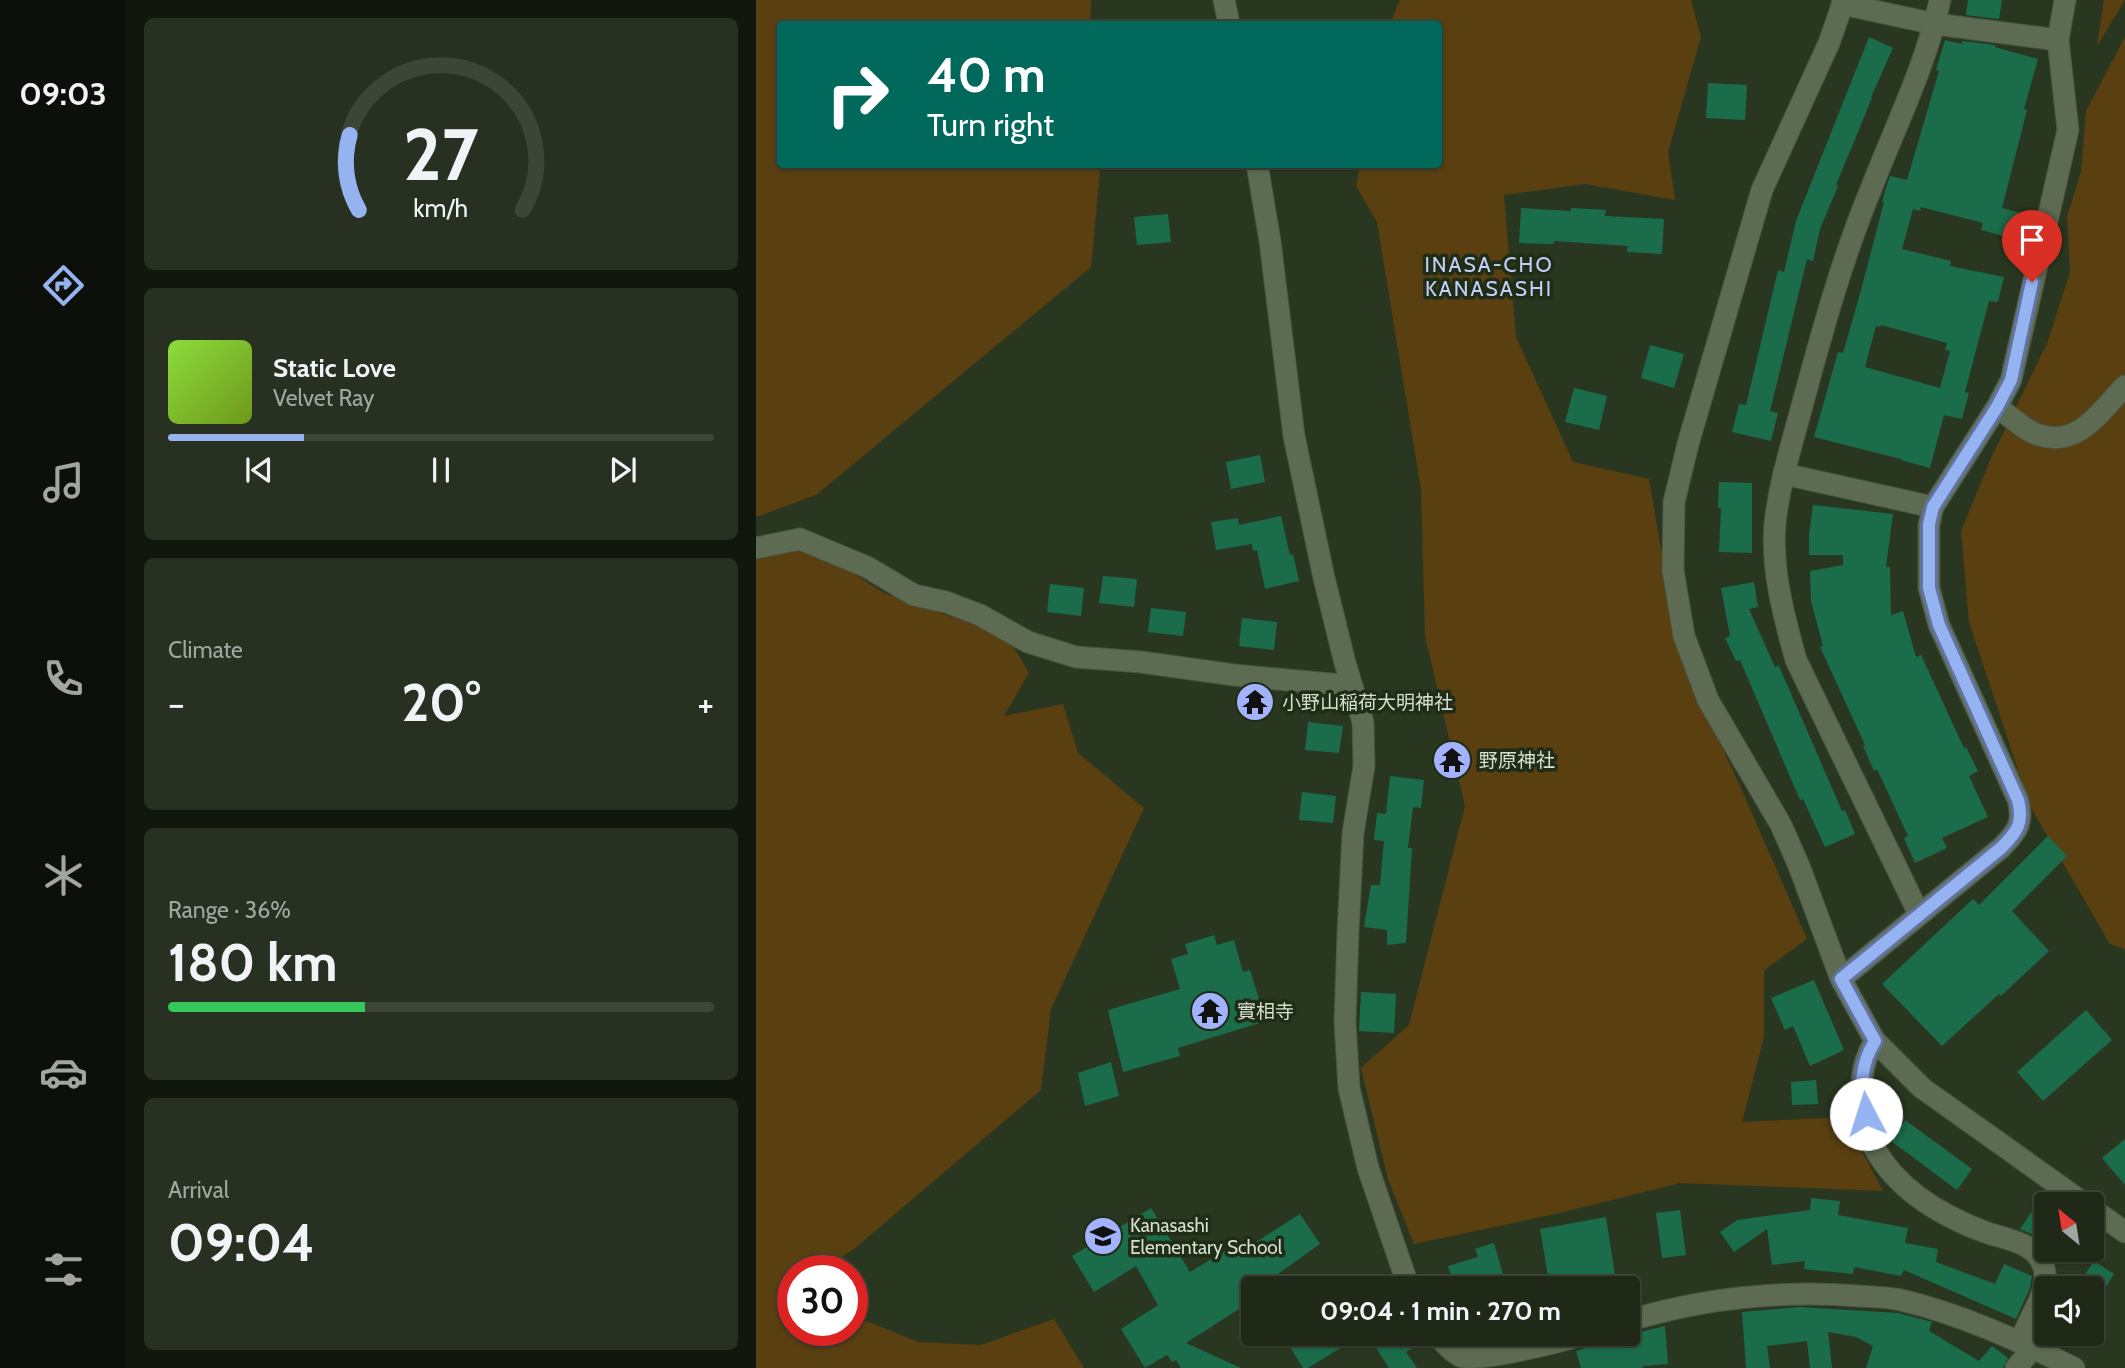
<!DOCTYPE html>
<html lang="en">
<head>
<meta charset="utf-8">
<style>
	:root { --surface:#202918; --page:#283121; --text:#f1f3f6; --muted:#a2a6a2; --line:#3d4537; --accent:#95b2f1 }
	body { margin:0; font-family:Cabin,"Noto Sans JP",sans-serif; background:var(--page); color:var(--text); height:100vh; display:flex; flex-direction:column; font-size:26px; white-space:nowrap }
	* { box-sizing:border-box; margin:0 }
	p { font-size:23px; color:var(--muted) }
	.icon { flex:none; width:38px; height:38px; fill:none; stroke:currentColor; stroke-width:2; stroke-linecap:round; stroke-linejoin:round }
	.map { position:relative; flex:1; overflow:hidden }
	.panel { display:flex; flex-direction:column; gap:18px; padding:18px; background:#12170d; width:630px }
	.panel>* { flex:none }
	.top-card { position:absolute; left:21px; top:21px; width:665px; height:147px; border-radius:7px; box-shadow:0 2px 5px #0004,0 0 0 2px var(--line); background:#00695c; color:#fff; overflow:hidden }
	.needle { width:46px; rotate:330deg }
	.buttons { position:absolute; left:1278px; top:1192px; display:grid; gap:14px }
	.buttons a { display:grid; place-items:center; width:70px; height:70px; border-radius:7px; background:var(--surface); box-shadow:0 2px 5px #0004,0 0 0 2px var(--line); font-size:35px }
	.speed { position:absolute; left:21px; top:1255px; display:flex; gap:14px; font-size:35px; font-weight:700; text-align:center }
	.speed>* { display:grid; place-content:center; width:91px; height:91px; border-radius:50%; background:var(--surface); box-shadow:0 2px 5px #0004,0 0 0 2px var(--line); line-height:1 }
	.speed .limit { border:10px solid #d22; background:#fff; color:#111 }
	.pin { position:absolute; display:grid; place-items:center; width:60px; height:60px; color:#fff; margin:-72px -30px; border-radius:50% 50% 50% 0; rotate:-45deg; box-shadow:0 0 7px #0007 }
	.pin .icon { rotate:45deg }
	.me { position:absolute; width:77px; margin:-38px; rotate:355deg; stroke-linejoin:round; filter:drop-shadow(0 0 5px #0008) }
	.turn { display:flex; align-items:center; gap:24px; height:147px; padding:0 35px; font-size:32px }
	.turn .icon { width:91px; height:91px; stroke-width:2.5 }
	.turn b { display:block; font-size:49px; line-height:60px }
	.big { font-size:52px; font-weight:800; line-height:1.1 }
	.panel .card { flex:1; display:flex; flex-direction:column; justify-content:center; gap:10px; min-width:0; padding:0 24px; border-radius:10px; background:var(--page) }
	.panel .dial { align-items:center; gap:0 }
	.dial svg { height:182px; overflow:visible; fill:none; stroke:var(--line); stroke-width:7; stroke-linecap:round; text-anchor:middle }
	.dial text { fill:var(--text); stroke:none }
	.song { display:flex; align-items:center; gap:21px }
	.cover { width:84px; height:84px; border-radius:10px; background:linear-gradient(135deg,hsl(90 70% 55%),hsl(80 70% 35%)) }
	.played { height:7px; border-radius:4px; background:linear-gradient(90deg,var(--accent) 25%,var(--line) 25%) }
	.keys { display:flex; justify-content:space-around; direction:ltr }
	.heat { display:flex; justify-content:space-between; align-items:center; font-size:38px; direction:ltr }
	.charge { height:10px; border-radius:5px; background:linear-gradient(90deg,#34c759 36%,var(--line) 0) }
	.trip { position:absolute; left:485px; top:1276px; width:399px; height:70px; border-radius:7px; background:var(--surface); box-shadow:0 2px 5px #0004,0 0 0 2px var(--line); font-weight:800; line-height:70px; text-align:center }
	main { display:flex; flex:1; min-height:0 }
	.tabs { display:flex; flex-direction:column; width:126px; justify-content:space-around; align-items:center; background:#0d100a; color:var(--muted) }
	.tabs .icon { width:49px; height:49px }
	.tabs .current { color:var(--accent) }
	.tabs b { font-size:32px; color:var(--text) }
	.map>svg:first-child { display:block }
	.green { fill:#5a3f11 }
	.building { fill:#1b6c4a; fill-rule:evenodd }
	.lines { fill:none; stroke-linecap:round; stroke-linejoin:round }
	.minor-casing { stroke:#495440; stroke-width:23 }
	.minor { stroke:#5c6b52; stroke-width:21 }
	.route-casing { stroke:#61749d; stroke-width:18 }
	.route { stroke:#95b2f1; stroke-width:12 }
	.labels { text-anchor:middle; dominant-baseline:central; stroke-width:7; stroke-linejoin:round; paint-order:stroke }
	.poi-label { font-size:19px; fill:#d7dfd1; stroke:#202d16; text-anchor:start }
	.neighbourhood-label { font-size:21px; letter-spacing:2px; fill:#c4cff9; stroke:#202d16 }
</style>
</head>
<body>
<main>
<nav class="tabs">
<b>09:03</b>
<svg class="icon current" aria-label="directions" viewBox="0 0 24 24"><path d="M12 3l9 9-9 9-9-9zM9 14v-3h6M13 9l2 2-2 2"/></svg>
<svg class="icon" aria-label="music" viewBox="0 0 24 24"><path d="M9 18V5l10-2v13"/><circle cx="6" cy="18" r="3"/><circle cx="16" cy="16" r="3"/></svg>
<svg class="icon" aria-label="phone" viewBox="0 0 24 24"><path d="M5 4h4l2 5-3 2q2 4 5 5l2-3 5 2v4C11 20 4 13 5 4z"/></svg>
<svg class="icon" aria-label="climate" viewBox="0 0 24 24"><path d="M12 3v18M4 7l16 10M4 17L20 7"/></svg>
<svg class="icon" aria-label="car" viewBox="0 0 24 24"><path d="M5 17H2v-5l4-1 3-4h7l3 4 3 1v5h-3M9 17h6M6 11h13"/><circle cx="7" cy="17" r="2"/><circle cx="17" cy="17" r="2"/></svg>
<svg class="icon" aria-label="filters" viewBox="0 0 24 24"><path d="M4 7h16M4 17h16"/><circle cx="9" cy="7" r="2"/><circle cx="15" cy="17" r="2"/></svg>
</nav>
<section class="panel">
<div class="card dial"><svg viewBox="0 0 100 80">
<path d="M14 69A42 42 0 1 1 86 69"/>
<path d="M14 69A42 42 0 0 1 10 36" stroke="#95b2f1"/>
<text x="50" y="56" font-size="32" font-weight="700">27</text>
<text x="50" y="72" font-size="11">km/h</text>
</svg></div>
<div class="card">
<div class="song"><i class="cover"></i><div><b>Static Love</b><p>Velvet Ray</p></div></div>
<div class="played"></div>
<div class="keys"><svg class="icon" aria-label="previous" viewBox="0 0 24 24"><path d="M18 5L8 12l10 7zM5 5v14"/></svg><svg class="icon" aria-label="pause" viewBox="0 0 24 24"><path d="M8 5v14M16 5v14"/></svg><svg class="icon" aria-label="next" viewBox="0 0 24 24"><path d="M6 5l10 7-10 7zM19 5v14"/></svg></div>
</div>
<div class="card"><p>Climate</p>
<div class="heat"><a>−</a><b class="big">20°</b><a>+</a></div>
</div>
<div class="card"><p>Range · 36%</p><b class="big">180 km</b><div class="charge"></div></div>
<div class="card"><p>Arrival</p><b class="big">09:04</b></div>
</section>
<div class="map">
<svg width="1369" height="1368" viewBox="0 0 1369 1368">
	<rect width="100%" height="100%" fill="#2a3720"/>
	<g class="green">
		<polygon points="0,0 335,0 334,24 24,24 24,164 342,164 344,171 335,267 60,495 0,517"/>
		<polygon points="644,0 935,0 945,37 912,152 919,200 829,184 748,195 760,337 817,462 893,479 923,654 984,786 1051,939 1008,970 1008,1037 986,1122 1088,1117 1127,1191 924,1183 799,1214 658,1244 632,1179 605,1068 653,1025 709,806 669,636 665,489 621,222 600,186 604,165 682,164 682,24 634,24"/>
		<polygon points="1348,0 1369,0 1341,46"/>
		<polygon points="1369,37 1369,949 1354,944 1274,806 1213,622 1205,531 1236,456 1292,341 1314,272 1311,216 1325,172 1330,111"/>
		<polygon points="44,539 128,593 252,637 273,673 248,716 307,704 322,753 388,808 295,1009 285,1090 98,1249 65,1270 37,1270 37,1330 96,1330 96,1311 101,1317 162,1342 225,1345 298,1319 328,1368 0,1368 0,551"/>
	</g>
	<g class="building">
		<polygon points="1212,0 1246,0 1243,19 1210,15"/>
		<polygon points="1113,37 1137,48 1115,97 1116,98 1080,185 1082,186 1064,229 1057,261 1051,259 1014,411 1022,413 1015,441 976,432 983,404 990,405 1022,270 1028,272 1040,221"/>
		<path d="M1189,40L1206,44V41L1239,45V47L1282,59L1268,109L1271,110L1246,208L1269,214L1263,240L1225,230L1227,223L1165,207L1164,211L1157,209L1146,249L1195,261L1194,266L1248,277L1242,302L1233,301L1209,392L1213,393L1206,419L1188,415L1174,468L1145,460V459L1058,437L1082,352L1087,353L1104,294L1128,202H1126L1130,188L1134,176L1151,180L1183,71L1180,70ZM1125,325L1191,343L1189,350L1194,351L1184,388L1109,367L1120,326L1124,327Z"/>
		<polygon points="952,83 991,85 989,120 950,118"/>
		<polygon points="765,208 815,211 815,208 850,210 849,216 908,219 906,254 871,252 872,246 798,241 798,244 763,243"/>
		<polygon points="412,214 415,242 381,245 378,217"/>
		<polygon points="894,345 928,354 918,388 885,378"/>
		<polygon points="818,388 851,396 843,430 809,422"/>
		<polygon points="504,455 509,482 475,489 470,462"/>
		<polygon points="963,482 996,483 996,553 963,552 965,508 962,508"/>
		<polygon points="1057,505 1137,514 1130,567 1134,567 1135,615 1147,611 1160,657 1165,655 1208,748 1210,747 1222,771 1213,776 1232,817 1186,838 1191,848 1159,863 1148,838 1152,836 1121,769 1118,771 1107,746 1109,745 1064,647 1067,646 1055,601 1054,571 1087,565 1087,555 1053,555 1053,535"/>
		<polygon points="525,516 534,555 537,554 543,581 509,589 501,550 497,551 496,544 460,550 455,522 482,518 483,525"/>
		<polygon points="347,576 381,579 378,607 343,603"/>
		<polygon points="998,582 1002,607 993,609 1019,667 1023,666 1086,811 1089,810 1099,834 1069,847 1047,799 1044,800 984,660 980,661 969,638 974,636 965,588"/>
		<polygon points="294,584 328,588 325,616 291,612"/>
		<polygon points="395,608 430,612 427,636 392,632"/>
		<polygon points="486,618 521,622 518,650 483,646"/>
		<polygon points="552,722 587,726 583,753 549,750"/>
		<polygon points="634,776 668,780 665,808 657,807 652,848 656,848 650,943 631,945 631,930 608,927 615,885 624,885 628,841 618,840 621,813 630,814"/>
		<polygon points="546,792 580,796 577,823 543,820"/>
		<polygon points="1292,836 1311,856 1256,911 1293,951 1245,996 1243,994 1186,1046 1126,984 1217,899 1223,905"/>
		<polygon points="458,935 461,945 478,940 487,972 494,970 510,1021 422,1048 424,1056 367,1072 352,1010 424,989 415,959 432,954 429,944"/>
		<polygon points="1058,980 1088,1050 1054,1066 1037,1026 1029,1030 1015,998"/>
		<polygon points="605,992 640,994 638,1033 603,1031"/>
		<polygon points="1330,1010 1356,1040 1287,1101 1261,1072"/>
		<polygon points="355,1062 363,1096 329,1106 322,1073"/>
		<polygon points="1060,1080 1062,1104 1036,1105 1035,1082"/>
		<polygon points="1149,1120 1216,1169 1201,1190 1135,1141"/>
		<polygon points="1369,1139 1369,1185 1346,1158"/>
		<polygon points="1055,1198 1084,1201 1082,1215 1152,1228 1149,1243 1182,1249 1180,1262 1239,1284 1248,1264 1276,1276 1274,1288 1260,1319 1148,1270 1145,1276 1098,1267 1097,1274 1048,1269 1049,1261 1016,1265 1011,1229 978,1252 964,1232 981,1220 1054,1210"/>
		<polygon points="395,1208 434,1272 478,1245 484,1252 544,1214 564,1244 522,1274 527,1281 515,1288 497,1288 497,1300 430,1343 485,1368 425,1368 420,1360 416,1362 411,1355 389,1368 365,1329 402,1305 380,1266 338,1292 316,1256"/>
		<polygon points="924,1210 930,1255 906,1258 900,1213"/>
		<polygon points="1277,1210 1290,1219 1290,1245 1278,1235 1264,1229"/>
		<polygon points="850,1217 859,1275 794,1288 784,1229"/>
		<polygon points="738,1243 751,1288 699,1288 692,1266 722,1257 719,1249"/>
		<polygon points="1338,1261 1358,1274 1348,1290 1328,1276"/>
		<polygon points="1044,1307 1142,1313 1176,1322 1173,1331 1223,1361 1236,1346 1252,1358 1247,1368 1110,1368 1117,1346 1100,1337 1072,1332 1076,1368 1054,1368 1051,1341 1011,1346 1014,1368 990,1368 986,1312"/>
		<polygon points="909,1326 912,1364 887,1366 887,1368 825,1368 820,1351 864,1337 863,1334 876,1334"/>
		<polygon points="556,1334 607,1334 552,1368 547,1368 534,1347"/>
		<polygon points="611,1334 667,1334 669,1340 650,1352 661,1368 633,1368"/>
	</g>
	<g class="lines">
		<defs>
			<g id="minor">
				<polyline points="468,0 473,24"/>
				<polyline points="1088,0 1073,43 1006,190 932,444 918,502 917,570 928,636 952,700 1025,825 1043,866 1085,979 1119,1041 1166,1088 1329,1204"/>
				<polyline points="1086,4 1179,24 1302,40"/>
				<polyline points="501,164 514,241 538,436 568,578 589,663 607,722 608,766 597,833 592,932 589,1022 593,1088 612,1168 653,1288"/>
				<path d="M1241,407C1254,416 1269,431 1283,435C1323,448 1345,410 1369,386"/>
				<polyline points="1028,474 1177,507"/>
				<polyline points="0,548 44,539 111,567 158,595 190,602 224,615 272,642 320,657 385,662 478,675 596,686"/>
				<path d="M1163,914L1040,660C1028,617 1015,569 1019,524C1023,484 1036,444 1046,406C1066,332 1086,259 1115,189C1139,127 1170,65 1184,0"/>
				<path d="M1085,979L1245,848C1261,832 1268,823 1262,800L1183,625L1173,588V525L1177,507L1241,407L1255,380L1312,130L1302,40L1309,0"/>
				<path d="M1119,1041C1104,1065 1104,1086 1109,1113C1112,1125 1112,1138 1119,1149C1142,1190 1186,1216 1229,1232C1248,1239 1279,1242 1287,1265C1296,1289 1274,1314 1267,1336L1277,1348L1260,1368"/>
				<polyline points="1335,1208 1369,1232"/>
				<path d="M872,1321C947,1298 1024,1290 1103,1296C1117,1297 1132,1297 1145,1300C1205,1314 1263,1341 1318,1368"/>
				<path d="M680,1334C687,1341 694,1351 704,1356C721,1364 809,1340 831,1334"/>
			</g>
		</defs>
		<use href="#minor" class="minor-casing"/>
		<use href="#minor" class="minor"/>
	</g>
	<g class="lines">
		<defs>
			<path id="route" d="M1110,1114C1104,1087 1104,1065 1119,1041L1085,979L1245,848C1261,832 1268,823 1262,800L1183,625L1173,588V524L1177,507L1241,407L1255,380L1276,282"/>
		</defs>
		<use href="#route" class="route-casing"/>
		<use href="#route" class="route"/>
	</g>
	<defs>
		<symbol id="temple-disc" viewBox="-11 -11 22 22"><circle r="9.5" fill="#a2b2fd" stroke="#202d16"/><path d="M0-6L5-2H3V0L6.5 2.5H4V6H1.5V3h-3V6H-4V2.5H-6.5L-3 0V-2H-5Z" fill="#111"/></symbol>
		<symbol id="school-disc" viewBox="-11 -11 22 22"><circle r="9.5" fill="#a2b2fd" stroke="#202d16"/><path d="M0-5L7-2L0 1L-7-2ZM-4 1L0 2.5L4 1V4Q0 6-4 4Z" fill="#111"/></symbol>
	</defs>
	<g fill-rule="evenodd">
		<use href="#temple-disc" x="477" y="680" width="44" height="44"/>
		<use href="#temple-disc" x="674" y="738" width="44" height="44"/>
		<use href="#temple-disc" x="432" y="989" width="44" height="44"/>
		<use href="#school-disc" x="325" y="1214" width="44" height="44"/>
	</g>
	<g class="labels">
		<g class="poi-label">
			<text x="526" y="702">小野山稲荷大明神社</text>
			<text x="723" y="760">野原神社</text>
			<text x="481" y="1011">實相寺</text>
			<text x="374" y="1225">Kanasashi<tspan x="374" dy="22">Elementary School</tspan></text>
		</g>
		<g class="neighbourhood-label">
			<text x="733" y="264">INASA-CHO<tspan x="733" dy="24">KANASASHI</tspan></text>
		</g>
	</g>
</svg>
<div class="buttons">
<a><svg class="needle" viewBox="-14 -14 28 28"><path d="M0-13l5 13h-10z" fill="#e53935"/><path d="M0 13l5-13h-10z" fill="#a2a6a2"/></svg></a>
<a><svg class="icon" aria-label="sound" viewBox="0 0 24 24"><path d="M4 9h4l5-4v14l-5-4H4zM17 9q2 3 0 6"/></svg></a>
</div>
<div class="speed"><div class="limit">30</div></div>
<div class="pin" style="left:1276px;top:282px;background:#d93025"><svg class="icon" aria-label="arrive" viewBox="0 0 24 24"><path d="M6 21V4h12l-3 4 3 4H6"/></svg></div>
<svg class="me" style="left:1110px;top:1114px" viewBox="-20 -20 40 40"><circle r="19" fill="#fff"/><path d="M0-13L10 11 0 6-10 11z" fill="#95b2f1"/></svg>
<div class="trip">09:04 · 1 min · 270 m</div>
<div class="top-card">
<div class="turn"><svg class="icon" aria-label="right" viewBox="0 0 24 24"><path d="M7 20v-9h11M14 6l5 5-5 5"/></svg><div><b>40 m</b>Turn right</div></div>
</div>
</div>
</main>
</body>
</html>
